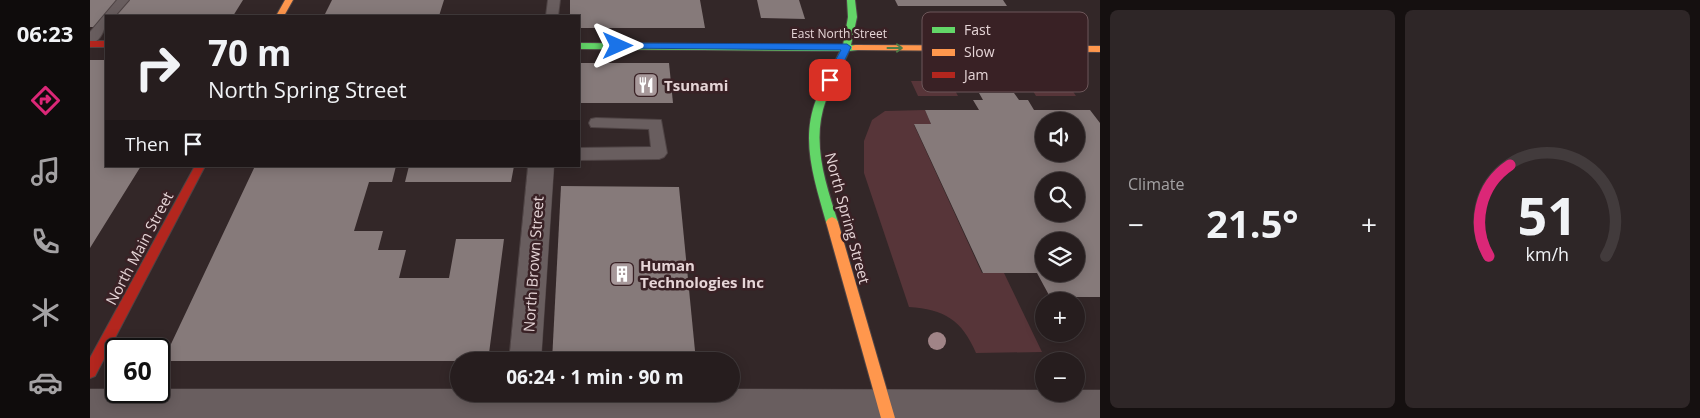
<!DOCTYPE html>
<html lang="en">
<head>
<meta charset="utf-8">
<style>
	:root { --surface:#261d1e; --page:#2e2627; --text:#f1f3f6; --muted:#a4a2a4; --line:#423b3c; --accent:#db2777 }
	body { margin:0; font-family:"Open Sans",sans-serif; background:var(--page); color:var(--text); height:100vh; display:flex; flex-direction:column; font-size:19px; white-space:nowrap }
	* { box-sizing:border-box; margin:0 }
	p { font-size:16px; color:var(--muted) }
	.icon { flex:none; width:28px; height:28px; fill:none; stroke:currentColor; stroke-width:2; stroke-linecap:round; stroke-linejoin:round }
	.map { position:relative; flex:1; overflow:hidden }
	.drawer { display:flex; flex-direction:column; gap:10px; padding:10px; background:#151010; width:600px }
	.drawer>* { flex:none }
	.banner { position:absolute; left:15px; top:15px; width:475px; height:152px; border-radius:0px; box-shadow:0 2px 12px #0003,0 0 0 1px var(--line); background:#261d1e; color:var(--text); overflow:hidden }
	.fabs { position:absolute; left:945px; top:112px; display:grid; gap:10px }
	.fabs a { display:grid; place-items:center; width:50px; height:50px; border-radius:50%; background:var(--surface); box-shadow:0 2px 12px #0003,0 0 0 1px var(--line); font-size:25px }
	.speed { position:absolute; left:15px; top:338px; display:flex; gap:10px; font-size:25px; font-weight:700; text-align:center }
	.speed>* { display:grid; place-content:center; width:65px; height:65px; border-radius:50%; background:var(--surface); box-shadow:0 2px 12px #0003,0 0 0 1px var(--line); line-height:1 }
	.speed .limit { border:2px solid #111; border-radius:8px; background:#fff; color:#111 }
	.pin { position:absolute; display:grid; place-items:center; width:42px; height:42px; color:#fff; margin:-21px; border-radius:10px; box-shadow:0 2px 8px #0006 }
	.me { position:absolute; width:55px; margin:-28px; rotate:90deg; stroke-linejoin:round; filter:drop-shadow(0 0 4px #0008) }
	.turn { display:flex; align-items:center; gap:18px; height:105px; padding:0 20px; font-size:22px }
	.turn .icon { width:65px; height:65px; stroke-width:2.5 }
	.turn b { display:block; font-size:35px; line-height:42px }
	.then { display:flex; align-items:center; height:48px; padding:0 20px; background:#0003; gap:10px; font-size:19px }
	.big { font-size:38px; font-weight:700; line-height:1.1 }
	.drawer .card { flex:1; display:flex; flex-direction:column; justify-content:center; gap:8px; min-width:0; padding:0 18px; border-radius:8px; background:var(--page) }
	.drawer .dial { align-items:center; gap:0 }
	.dial svg { height:130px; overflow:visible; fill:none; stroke:var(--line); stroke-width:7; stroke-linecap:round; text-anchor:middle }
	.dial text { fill:var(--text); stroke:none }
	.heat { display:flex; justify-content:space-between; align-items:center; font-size:28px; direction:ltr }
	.drawer .tiles { flex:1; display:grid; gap:10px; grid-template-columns:repeat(2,1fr) }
	.trip { position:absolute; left:360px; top:352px; width:290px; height:50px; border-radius:25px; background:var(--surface); box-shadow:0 2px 12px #0003,0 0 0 1px var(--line); font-weight:700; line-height:50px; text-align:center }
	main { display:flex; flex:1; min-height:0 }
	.menu { display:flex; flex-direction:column; width:90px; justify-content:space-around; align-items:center; background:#0f0c0c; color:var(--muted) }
	.menu .icon { width:35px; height:35px }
	.menu .on { color:var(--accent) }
	.menu b { font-size:22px; color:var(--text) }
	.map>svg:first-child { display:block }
	.green { fill:#573539 }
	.building { fill:#867a7a; fill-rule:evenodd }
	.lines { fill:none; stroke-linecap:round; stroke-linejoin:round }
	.lane-casing { stroke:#4f4445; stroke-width:2 }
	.street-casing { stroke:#4f4445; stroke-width:1 }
	.fast-casing { stroke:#4f4445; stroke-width:2 }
	.slow-casing { stroke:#4f4445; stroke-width:2 }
	.jam-casing { stroke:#4f4445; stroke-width:2 }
	.lane { fill:#695e5f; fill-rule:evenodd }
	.street { fill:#695e5f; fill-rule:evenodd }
	.fast { fill:#63d668; fill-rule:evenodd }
	.slow { fill:#ff974d; fill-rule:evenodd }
	.jam { fill:#b3261e; fill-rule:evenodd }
	.tree { fill:#a08487 }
	.oneway { stroke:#4e7c46 }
	.route { fill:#1a73e8; stroke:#114b97 }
	.labels { text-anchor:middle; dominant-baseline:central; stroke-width:5; stroke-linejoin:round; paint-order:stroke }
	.far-street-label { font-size:12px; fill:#e6d5d7; stroke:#392125 }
	.poi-label { font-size:15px; font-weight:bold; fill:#e6d5d7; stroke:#392125; text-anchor:start }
	.street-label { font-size:15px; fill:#e6d5d7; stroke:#392125 }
	.key { fill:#392125; stroke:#6d575a; stroke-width:1 }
	.key-label { font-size:14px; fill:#e6d5d7 }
</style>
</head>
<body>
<main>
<nav class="menu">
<b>06:23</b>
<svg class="icon on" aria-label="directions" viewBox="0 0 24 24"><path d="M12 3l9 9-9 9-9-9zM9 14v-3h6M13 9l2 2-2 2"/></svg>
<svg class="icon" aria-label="music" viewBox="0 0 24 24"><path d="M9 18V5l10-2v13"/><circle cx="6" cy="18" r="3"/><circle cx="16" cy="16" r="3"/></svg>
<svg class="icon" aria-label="phone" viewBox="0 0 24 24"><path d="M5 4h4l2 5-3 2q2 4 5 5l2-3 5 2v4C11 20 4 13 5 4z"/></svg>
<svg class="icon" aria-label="climate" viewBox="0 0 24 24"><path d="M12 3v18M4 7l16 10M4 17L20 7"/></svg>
<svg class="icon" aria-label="car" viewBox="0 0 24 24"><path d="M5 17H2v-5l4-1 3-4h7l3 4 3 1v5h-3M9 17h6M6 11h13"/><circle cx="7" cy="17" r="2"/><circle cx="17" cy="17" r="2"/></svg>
</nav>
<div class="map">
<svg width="1010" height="418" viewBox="0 0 1010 418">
	<rect width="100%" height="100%" fill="#332728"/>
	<g class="green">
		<polygon points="821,81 860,81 868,96 828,96"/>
		<polygon points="937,81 976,81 986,96 946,96"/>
		<path d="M835,110L841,124L824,125L892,273H914L952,352L886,353C872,320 854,309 819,307L774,173V141L782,120L795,111Z"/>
	</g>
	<g class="building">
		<polygon points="0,0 28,0 6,27 0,27"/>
		<polygon points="38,0 153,0 143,16 24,16"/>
		<polygon points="242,0 354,0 349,16 234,16"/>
		<polygon points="480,0 610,0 615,28 489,28 489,16 480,16"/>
		<polygon points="667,0 709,0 715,19 671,18"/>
		<polygon points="805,0 913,0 917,6 808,6"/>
		<polygon points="0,60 16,60 16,166 51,166 0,248"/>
		<polygon points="489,63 579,63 583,103 489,103"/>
		<path d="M889,93H924L929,100H938L944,110H1000L1010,123V297H960L947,273H893L824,124H841L835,110H889L883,100H893ZM954,121H986V154H954ZM954,181H986V214H954ZM954,241H986V274H954Z"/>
		<polygon points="165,166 306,166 302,182 279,182 264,231 293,231 288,250 316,250 309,278 359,278 366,239 414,239 398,361 73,361"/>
		<polygon points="319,166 424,166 421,182 315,182"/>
		<polygon points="471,186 589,187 606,361 462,361"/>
	</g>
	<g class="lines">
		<defs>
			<g id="lane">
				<path d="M27,0H39L25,16H16C16,27 12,41 0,44V32Z"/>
				<polygon points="458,0 470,0 468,16 456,16"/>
				<polygon points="506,118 571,120 577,153 574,157 569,159 489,160 489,148 561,147 559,129 501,127 499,123 501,119"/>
			</g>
			<g id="street">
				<polygon points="438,166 464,166 451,361 419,361"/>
				<polygon points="0,389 26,389 26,391 69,391 69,389 369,389 369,394 641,394 641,389 954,390 954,394 986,394 986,390 1010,390 1010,418 0,418"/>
			</g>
			<path id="fast" d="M757,0H765L767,17L761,45L768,46L769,48L768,50L759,51C752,68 742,83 736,100C721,141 735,182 748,222L746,225H738L736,222C725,182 710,141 726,100C733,83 743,67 750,51L489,49V43L753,45L758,17Z"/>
			<g id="slow">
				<polygon points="195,0 203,0 194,16 186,16"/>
				<polygon points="765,45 1010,46 1010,52 762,50 762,46"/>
				<polygon points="742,217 746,219 748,222 805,418 791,418 736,222 738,219"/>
			</g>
			<g id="jam">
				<rect x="0" y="41" width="16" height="6"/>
				<polygon points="105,166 115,166 5,376 0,378 0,358"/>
			</g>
		</defs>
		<use href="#lane" class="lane-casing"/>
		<use href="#street" class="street-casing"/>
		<use href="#fast" class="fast-casing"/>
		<use href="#slow" class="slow-casing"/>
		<use href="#jam" class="jam-casing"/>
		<use href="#lane" class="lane"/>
		<use href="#street" class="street"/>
		<use href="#fast" class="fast"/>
		<use href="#slow" class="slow"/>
		<use href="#jam" class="jam"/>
	</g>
	<circle class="tree" cx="847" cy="341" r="9"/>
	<defs><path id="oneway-shaft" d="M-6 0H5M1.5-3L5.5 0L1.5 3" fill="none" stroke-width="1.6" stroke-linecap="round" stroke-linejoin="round" transform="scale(1.25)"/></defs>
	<use class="oneway" href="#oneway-shaft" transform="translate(805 48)"/>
	<polygon class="route" points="528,43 757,44 761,47 745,80 740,83 735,80 751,50 524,48 524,44"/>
	<defs>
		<symbol id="restaurant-square" viewBox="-11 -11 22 22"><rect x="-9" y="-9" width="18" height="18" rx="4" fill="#a7989a" stroke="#392125"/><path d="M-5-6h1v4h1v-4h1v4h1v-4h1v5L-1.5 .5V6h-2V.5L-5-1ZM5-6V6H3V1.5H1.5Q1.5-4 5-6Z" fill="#fff"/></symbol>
		<symbol id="building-square" viewBox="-11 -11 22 22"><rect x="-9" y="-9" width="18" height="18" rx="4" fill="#a7989a" stroke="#392125"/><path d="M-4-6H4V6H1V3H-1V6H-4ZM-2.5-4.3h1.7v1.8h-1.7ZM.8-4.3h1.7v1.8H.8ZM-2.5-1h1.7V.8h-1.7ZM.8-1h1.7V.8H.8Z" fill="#fff"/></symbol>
	</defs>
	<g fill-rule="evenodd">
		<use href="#restaurant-square" x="542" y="71" width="28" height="28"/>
		<use href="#building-square" x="518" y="260" width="28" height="28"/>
	</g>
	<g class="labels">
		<g class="far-street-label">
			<text x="749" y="33">East North Street</text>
		</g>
		<g class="poi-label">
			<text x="574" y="85">Tsunami</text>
			<text x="550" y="265">Human<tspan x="550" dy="17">Technologies Inc</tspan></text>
		</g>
		<g class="street-label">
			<text transform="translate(758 218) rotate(75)">North Spring Street</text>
			<text transform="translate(49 248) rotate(-62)">North Main Street</text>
			<text transform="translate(443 264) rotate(-86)">North Brown Street</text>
		</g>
	</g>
	<rect x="832" y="12" width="166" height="80" rx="8" class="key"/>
	<rect x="842" y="27" width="23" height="6" fill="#63d668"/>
	<rect x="842" y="49" width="23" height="7" fill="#ff974d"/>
	<rect x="842" y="72" width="23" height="6" fill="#b3261e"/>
	<g class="key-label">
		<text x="874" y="35">Fast</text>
		<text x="874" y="57">Slow</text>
		<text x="874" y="80">Jam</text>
	</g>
</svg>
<div class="fabs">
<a><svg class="icon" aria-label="sound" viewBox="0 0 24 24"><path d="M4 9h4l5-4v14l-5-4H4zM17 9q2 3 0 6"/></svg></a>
<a><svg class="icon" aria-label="search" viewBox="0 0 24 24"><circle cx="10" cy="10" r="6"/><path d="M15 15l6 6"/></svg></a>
<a><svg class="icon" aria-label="layers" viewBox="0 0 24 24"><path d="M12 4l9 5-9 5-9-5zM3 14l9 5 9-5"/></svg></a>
<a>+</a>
<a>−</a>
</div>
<div class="speed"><div class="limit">60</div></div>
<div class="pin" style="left:740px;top:80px;background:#d93025"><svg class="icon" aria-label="arrive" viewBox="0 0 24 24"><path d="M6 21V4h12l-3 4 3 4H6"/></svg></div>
<svg class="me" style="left:528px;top:46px" viewBox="-20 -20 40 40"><path d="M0-17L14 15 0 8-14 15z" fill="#1a73e8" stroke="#fff" stroke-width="4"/></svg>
<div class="trip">06:24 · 1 min · 90 m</div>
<div class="banner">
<div class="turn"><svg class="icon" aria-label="right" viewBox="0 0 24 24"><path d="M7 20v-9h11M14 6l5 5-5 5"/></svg><div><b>70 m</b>North Spring Street</div></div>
<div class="then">Then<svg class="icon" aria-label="arrive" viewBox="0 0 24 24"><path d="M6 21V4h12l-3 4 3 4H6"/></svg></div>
</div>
</div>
<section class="drawer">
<div class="tiles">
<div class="card"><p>Climate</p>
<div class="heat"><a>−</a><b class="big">21.5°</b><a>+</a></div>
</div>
<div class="card dial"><svg viewBox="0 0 100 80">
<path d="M14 69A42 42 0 1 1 86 69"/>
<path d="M14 69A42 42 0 0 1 27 13" stroke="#db2777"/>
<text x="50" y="56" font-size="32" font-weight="700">51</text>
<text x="50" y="72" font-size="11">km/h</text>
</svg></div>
</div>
</section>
</main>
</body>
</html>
